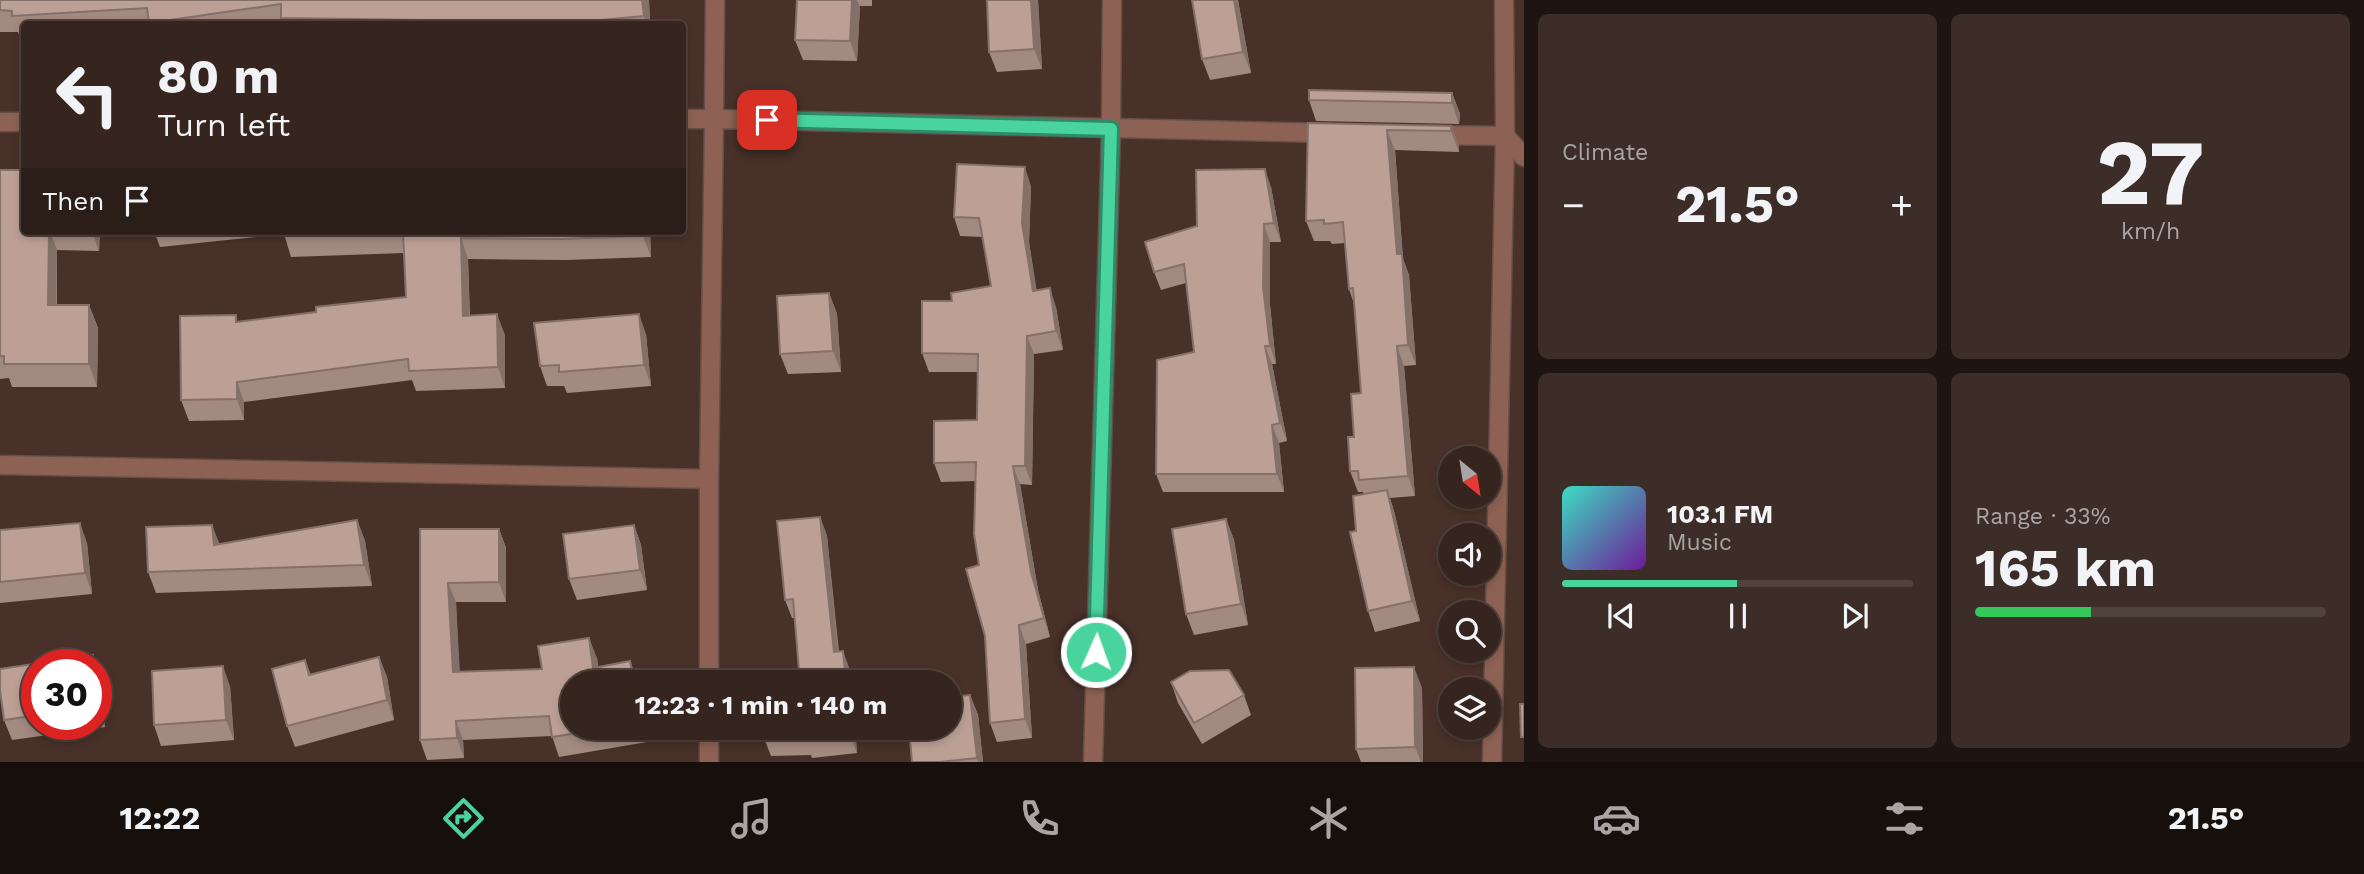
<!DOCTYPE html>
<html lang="en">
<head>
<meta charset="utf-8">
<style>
	:root { --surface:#36251f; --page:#3d2d28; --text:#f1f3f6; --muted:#aaa5a4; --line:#50423d; --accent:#49d49d }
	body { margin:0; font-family:"Work Sans",sans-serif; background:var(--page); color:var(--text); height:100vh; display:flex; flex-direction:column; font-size:26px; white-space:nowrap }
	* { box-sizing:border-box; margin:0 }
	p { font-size:23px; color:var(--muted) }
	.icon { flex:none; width:38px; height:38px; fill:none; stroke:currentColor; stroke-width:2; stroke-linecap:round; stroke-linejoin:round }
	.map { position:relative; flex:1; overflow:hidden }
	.side { display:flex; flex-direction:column; gap:14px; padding:14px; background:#1e1411; width:840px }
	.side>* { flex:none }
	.banner { position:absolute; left:21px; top:21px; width:665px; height:214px; border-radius:7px; box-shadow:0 4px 10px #0003,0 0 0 2px var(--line); background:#36251f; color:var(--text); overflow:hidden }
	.needle { width:46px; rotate:150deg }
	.fabs { position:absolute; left:1438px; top:446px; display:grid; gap:14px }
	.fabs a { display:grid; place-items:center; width:63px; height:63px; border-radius:50%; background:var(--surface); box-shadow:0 4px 10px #0003,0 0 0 2px var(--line); font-size:35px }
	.speed { position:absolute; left:21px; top:649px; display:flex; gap:14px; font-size:35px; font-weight:700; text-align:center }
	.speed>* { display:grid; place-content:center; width:91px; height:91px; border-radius:50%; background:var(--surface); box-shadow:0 4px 10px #0003,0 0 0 2px var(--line); line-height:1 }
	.speed .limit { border:10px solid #d22; background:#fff; color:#111 }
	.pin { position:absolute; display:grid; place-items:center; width:60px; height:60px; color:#fff; margin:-30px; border-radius:14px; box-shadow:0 4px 10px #0006 }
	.me { position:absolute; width:77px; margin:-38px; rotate:2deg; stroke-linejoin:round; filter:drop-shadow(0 0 5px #0008) }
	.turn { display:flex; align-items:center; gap:24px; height:147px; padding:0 21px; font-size:32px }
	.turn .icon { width:91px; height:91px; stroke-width:2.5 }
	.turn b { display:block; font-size:49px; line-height:60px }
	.then { display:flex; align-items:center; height:66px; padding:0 21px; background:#0003; gap:14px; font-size:26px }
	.big { font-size:52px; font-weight:700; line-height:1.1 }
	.side .widget { flex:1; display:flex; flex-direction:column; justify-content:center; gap:10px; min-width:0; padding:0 24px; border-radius:10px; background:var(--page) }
	.side .dial { align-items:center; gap:0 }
	.dial b { font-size:91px; line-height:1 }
	.song { display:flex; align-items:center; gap:21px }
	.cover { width:84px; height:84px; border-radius:10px; background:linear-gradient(135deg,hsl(170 70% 55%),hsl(280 70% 35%)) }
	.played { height:7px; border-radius:4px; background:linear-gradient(90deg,var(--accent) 50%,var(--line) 50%) }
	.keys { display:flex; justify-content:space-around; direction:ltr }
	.heat { display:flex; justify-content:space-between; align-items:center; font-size:38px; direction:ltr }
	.charge { height:10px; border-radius:5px; background:linear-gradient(90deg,#34c759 33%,var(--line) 0) }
	.side .tiles { flex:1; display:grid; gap:14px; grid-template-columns:repeat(2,1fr) }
	.trip { position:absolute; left:560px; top:670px; width:402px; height:70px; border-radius:35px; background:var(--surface); box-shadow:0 4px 10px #0003,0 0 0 2px var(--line); font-weight:700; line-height:70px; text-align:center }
	.dock { display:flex; height:112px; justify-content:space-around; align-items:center; background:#160f0c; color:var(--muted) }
	.dock .icon { width:49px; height:49px }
	.dock .active { color:var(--accent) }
	.dock b { font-size:32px; color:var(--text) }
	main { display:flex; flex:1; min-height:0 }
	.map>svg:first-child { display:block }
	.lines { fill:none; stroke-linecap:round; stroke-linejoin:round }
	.street-casing { stroke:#644f47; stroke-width:21 }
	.street { stroke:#8d6254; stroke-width:18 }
	.wall { fill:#a28a81 }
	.shaded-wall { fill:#847069 }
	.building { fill:#bca096; stroke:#847069; stroke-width:2 }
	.route-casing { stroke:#2f8a66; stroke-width:18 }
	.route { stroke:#49d49d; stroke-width:12 }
</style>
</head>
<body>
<main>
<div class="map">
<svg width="1524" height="762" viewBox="0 0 1524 762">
	<rect width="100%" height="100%" fill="#483129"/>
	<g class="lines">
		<defs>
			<g id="street">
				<polyline points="682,119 714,119 715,0"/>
				<polyline points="0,122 24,122"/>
				<polyline points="1432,135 1505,136 1524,157"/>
				<polyline points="0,465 709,479"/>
				<polyline points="709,682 709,479 714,119 1330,133"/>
				<polyline points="709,762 709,728"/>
				<polyline points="1093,762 1111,129 1112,0"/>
				<polyline points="1492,762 1505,136 1504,0"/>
			</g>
		</defs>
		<use href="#street" class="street-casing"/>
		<use href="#street" class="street"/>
	</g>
	<g class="wall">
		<polygon points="0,0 649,0 650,24 24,24 24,37 20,37 18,32 0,32"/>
		<polygon points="797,0 872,0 872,6 860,6 857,61 803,60 795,40"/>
		<polygon points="1038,0 1042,69 997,72 989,52"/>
		<polygon points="1192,0 1238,0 1251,73 1210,80 1202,59"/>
		<polygon points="1452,93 1460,114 1459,124 1316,121 1309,100"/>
		<polygon points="1308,123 1451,126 1459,146 1459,152 1395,150 1403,259 1409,275 1416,365 1404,366 1415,496 1390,498 1394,511 1420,621 1375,632 1368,611 1356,531 1364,494 1363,492 1358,492 1350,471 1361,393 1354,304 1349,289 1345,243 1332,244 1330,241 1314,241 1306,221"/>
		<polygon points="0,170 24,231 100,231 99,251 57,250 57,305 89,305 98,328 97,387 12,387 9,378 0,379"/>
		<polygon points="1031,186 1029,242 1036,290 1056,307 1063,350 1034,354 1032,485 1020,484 1038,590 1050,637 1026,644 1032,738 997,742 990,723 985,636 979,565 976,481 941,482 934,463 977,420 978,372 929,372 922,353 952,301 991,286 983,237 960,236 954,217"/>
		<polygon points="1271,187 1281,242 1270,242 1270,305 1276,364 1272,364 1287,441 1279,443 1284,492 1163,492 1156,474 1194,352 1186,283 1161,290 1154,272 1197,226"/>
		<polygon points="154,231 650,231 651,257 567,260 468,259 470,315 505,335 505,388 416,391 412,380 244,402 244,420 189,421 181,400 238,322 316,312 406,297 404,253 291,257 284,234 160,247"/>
		<polygon points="829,293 837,314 841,372 788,374 780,354"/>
		<polygon points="646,334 651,386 567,393 564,386 547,386 540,366"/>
		<polygon points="820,517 827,536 839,652 850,670 794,618 792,618 785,600"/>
		<polygon points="1226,519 1234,540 1248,625 1194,635 1186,614"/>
		<polygon points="357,520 365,541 372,586 156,593 148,572 219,544"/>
		<polygon points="634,525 641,545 647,590 577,600 569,579"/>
		<polygon points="420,529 499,529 506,548 506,602 456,602 459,672 542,669 597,658 598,667 630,661 638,682 572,682 572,728 645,728 647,742 559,757 552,736 463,740 464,758 427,760 420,740"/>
		<polygon points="0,530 87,543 92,594 0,603"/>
		<polygon points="93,655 96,665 37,665 37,724 96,724 96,666 100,676 105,727 12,740 4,720 0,690 0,669"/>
		<polygon points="379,657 387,677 394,720 295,747 287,726 305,660 311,675"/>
		<polygon points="1171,682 1244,695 1251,715 1202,744 1178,703"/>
		<polygon points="230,686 234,740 161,746 154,725"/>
		<polygon points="1422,688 1423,762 1361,762 1356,749"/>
		<polygon points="970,695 978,715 983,762 912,762"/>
		<polygon points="764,728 855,728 857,753 812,758 811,755 771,756 764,738"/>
	</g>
	<g class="shaded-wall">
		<polygon points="642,0 649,0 650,24 646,24 644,16"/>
		<polygon points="852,0 857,0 860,6 857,61 850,41"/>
		<polygon points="1031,0 1038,0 1042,69 1034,49"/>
		<polygon points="1234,0 1238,0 1251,73 1243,52"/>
		<polygon points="1452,93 1460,114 1459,124 1452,103"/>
		<polygon points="1451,126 1459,146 1459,152 1451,131"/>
		<polygon points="1387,130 1395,150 1403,259 1409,275 1416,365 1408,345 1397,254"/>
		<polygon points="1025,167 1031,186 1029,242 1040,310 1033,291 1022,223"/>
		<polygon points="1265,169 1271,187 1281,242 1274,223"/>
		<polygon points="1264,224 1270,242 1270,305 1276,364 1270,346 1263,287"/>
		<polygon points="49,231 50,231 57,250 56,328 48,305"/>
		<polygon points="92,231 100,231 99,251"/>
		<polygon points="643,231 650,231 651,257 643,236"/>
		<polygon points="461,238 468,259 470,336 463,316"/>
		<polygon points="1050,288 1056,307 1063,350 1056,331"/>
		<polygon points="829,293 837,314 841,372 833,351"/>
		<polygon points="89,305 98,328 97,387 89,364"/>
		<polygon points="497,314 505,335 505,388 498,367"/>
		<polygon points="639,314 646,334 651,386 644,365"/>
		<polygon points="1027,336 1034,354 1032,485 1025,466"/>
		<polygon points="1265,346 1272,364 1287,441 1280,423"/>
		<polygon points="1397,346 1404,366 1415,496 1408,476"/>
		<polygon points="237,382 244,402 244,420 237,399"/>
		<polygon points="1272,425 1279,443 1284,492 1277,474"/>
		<polygon points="1013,466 1020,484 1038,590 1050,637 1044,618 1031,572"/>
		<polygon points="1387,490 1394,511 1420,621 1412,601"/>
		<polygon points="820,517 827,536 840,671 834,652"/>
		<polygon points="1226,519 1234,540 1248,625 1241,604"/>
		<polygon points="357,520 365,541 372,586 364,565"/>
		<polygon points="80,523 87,543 92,594 85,573"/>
		<polygon points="212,525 220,545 214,545"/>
		<polygon points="634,525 641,545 647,590 640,570"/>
		<polygon points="499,529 506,548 506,602 499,582"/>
		<polygon points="448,583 456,602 461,692 453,672"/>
		<polygon points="1019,625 1026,644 1032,738 1025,719"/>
		<polygon points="589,638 597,658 600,682 593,668"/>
		<polygon points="843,651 850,670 851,682 846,682"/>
		<polygon points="379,657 387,677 394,720 387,700"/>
		<polygon points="630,661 638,682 634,682"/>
		<polygon points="96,666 100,676 105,727 97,707"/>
		<polygon points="223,666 230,686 234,740 226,720"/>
		<polygon points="1414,667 1422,688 1423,762 1421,762 1415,747"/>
		<polygon points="970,695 978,715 983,762 978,762 977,758"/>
		<polygon points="456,721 463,740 464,758 457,738"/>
		<polygon points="642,728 645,728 647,742"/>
		<polygon points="850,728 855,728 857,753 850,735"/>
	</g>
	<g class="building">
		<polygon points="0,0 642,0 644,16 558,24 558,22 484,24 423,24 422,20 281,18 281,4 149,23 147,8 12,16 12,11 0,10"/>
		<polygon points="797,0 852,0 850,41 795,40"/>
		<polygon points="987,0 1031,0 1034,49 989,52"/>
		<polygon points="1192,0 1234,0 1243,52 1202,59"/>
		<polygon points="1309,90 1452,93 1452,103 1309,100"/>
		<polygon points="1308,123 1451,126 1451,131 1387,130 1397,254 1402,254 1408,345 1397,346 1408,476 1359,480 1358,471 1350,471 1348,437 1354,437 1351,394 1361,393 1353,288 1349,289 1343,222 1324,224 1324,220 1306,221"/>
		<polygon points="957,164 1025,167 1022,223 1033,291 1050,288 1056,331 1027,336 1025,466 1013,466 1031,572 1044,618 1019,625 1025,719 990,723 985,636 966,569 979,565 974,534 976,462 934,463 934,421 977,420 978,354 922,353 922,301 952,301 951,293 991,286 979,218 954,217"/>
		<polygon points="1265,169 1274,223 1264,224 1263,287 1270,346 1265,346 1280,423 1272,425 1277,474 1156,474 1157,360 1194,352 1184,264 1154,272 1145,242 1197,226 1196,170"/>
		<polygon points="0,170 24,170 24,231 49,231 48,305 89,305 89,364 4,364 4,356 0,356"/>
		<polygon points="283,231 643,231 643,236 560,239 461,238 463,316 497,314 498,367 409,371 408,359 237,382 237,399 181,400 180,316 236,315 236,322 316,312 316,307 406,297 403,232 284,236"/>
		<polygon points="829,293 833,351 780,354 777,296"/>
		<polygon points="639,314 644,365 559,372 559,365 540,366 534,323"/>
		<polygon points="1387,490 1412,601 1368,611 1350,532 1356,531 1353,496"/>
		<polygon points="820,517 834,652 843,651 846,682 800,682 793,599 785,600 777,521"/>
		<polygon points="1226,519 1241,604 1186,614 1172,529"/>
		<polygon points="357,520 364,565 148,572 146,527 212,525 214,545"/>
		<polygon points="80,523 85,573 0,582 0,530"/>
		<polygon points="634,525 640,570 569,579 563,534"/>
		<polygon points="420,529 499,529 499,582 448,583 453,672 542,669 538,646 589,638 593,668 630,661 634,682 572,682 572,728 607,728 552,737 549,716 456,721 457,738 420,740"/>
		<polygon points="93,655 93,665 37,665 37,715 4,720 0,690 0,669"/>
		<polygon points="379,657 387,700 287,726 272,669 305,660 309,675"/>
		<polygon points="223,666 226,720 154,725 152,671"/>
		<polygon points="1414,667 1415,747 1356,749 1355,668"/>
		<polygon points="1229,670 1244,695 1194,723 1171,682 1190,671"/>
		<polygon points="970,695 977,758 939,762 912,762 909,728 950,728 950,697"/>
		<polygon points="1520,704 1524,704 1524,737 1521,737"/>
		<polygon points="764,728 850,728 850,735 805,739 805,736 764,738"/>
	</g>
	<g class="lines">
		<defs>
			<polyline id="route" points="767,120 1111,129 1096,652"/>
		</defs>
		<use href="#route" class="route-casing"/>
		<use href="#route" class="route"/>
	</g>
</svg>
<div class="fabs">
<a><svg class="needle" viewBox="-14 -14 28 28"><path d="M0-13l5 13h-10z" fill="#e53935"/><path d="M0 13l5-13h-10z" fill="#aaa5a4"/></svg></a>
<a><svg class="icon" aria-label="sound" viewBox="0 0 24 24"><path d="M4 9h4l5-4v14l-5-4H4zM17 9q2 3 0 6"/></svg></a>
<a><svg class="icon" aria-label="search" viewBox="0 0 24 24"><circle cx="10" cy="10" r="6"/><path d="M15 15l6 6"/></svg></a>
<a><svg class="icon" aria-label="layers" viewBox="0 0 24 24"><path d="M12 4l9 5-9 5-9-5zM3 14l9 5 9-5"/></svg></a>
</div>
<div class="speed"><div class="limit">30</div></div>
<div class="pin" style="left:767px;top:120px;background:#d93025"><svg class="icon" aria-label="arrive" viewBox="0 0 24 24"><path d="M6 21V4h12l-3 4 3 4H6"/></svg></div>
<svg class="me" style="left:1096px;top:652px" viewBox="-20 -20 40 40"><circle r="17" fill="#49d49d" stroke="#fff" stroke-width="3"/><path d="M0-11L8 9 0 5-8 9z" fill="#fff"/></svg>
<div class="trip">12:23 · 1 min · 140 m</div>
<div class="banner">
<div class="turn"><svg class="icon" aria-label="left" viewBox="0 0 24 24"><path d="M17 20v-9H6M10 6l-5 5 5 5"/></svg><div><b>80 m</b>Turn left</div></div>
<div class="then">Then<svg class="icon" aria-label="arrive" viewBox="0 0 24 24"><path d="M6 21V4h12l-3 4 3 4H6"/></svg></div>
</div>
</div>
<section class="side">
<div class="tiles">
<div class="widget"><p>Climate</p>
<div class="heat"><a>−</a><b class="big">21.5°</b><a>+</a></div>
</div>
<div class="widget dial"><b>27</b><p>km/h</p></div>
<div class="widget">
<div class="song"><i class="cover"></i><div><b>103.1 FM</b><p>Music</p></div></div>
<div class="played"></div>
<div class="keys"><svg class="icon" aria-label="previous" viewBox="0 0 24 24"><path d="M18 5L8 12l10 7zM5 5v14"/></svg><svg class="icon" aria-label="pause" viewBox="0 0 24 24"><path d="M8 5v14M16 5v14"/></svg><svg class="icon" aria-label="next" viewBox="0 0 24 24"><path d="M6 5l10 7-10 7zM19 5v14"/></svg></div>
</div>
<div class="widget"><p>Range · 33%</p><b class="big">165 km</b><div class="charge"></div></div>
</div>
</section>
</main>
<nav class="dock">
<b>12:22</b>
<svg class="icon active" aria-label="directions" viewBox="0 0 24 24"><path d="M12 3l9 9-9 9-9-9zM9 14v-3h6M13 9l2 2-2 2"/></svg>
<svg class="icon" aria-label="music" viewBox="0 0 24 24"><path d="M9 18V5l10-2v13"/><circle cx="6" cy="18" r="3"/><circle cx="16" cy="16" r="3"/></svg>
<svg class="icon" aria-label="phone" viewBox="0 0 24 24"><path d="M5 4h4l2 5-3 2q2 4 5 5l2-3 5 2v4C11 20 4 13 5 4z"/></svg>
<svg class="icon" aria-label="climate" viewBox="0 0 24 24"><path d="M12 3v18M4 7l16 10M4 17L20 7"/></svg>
<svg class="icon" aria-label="car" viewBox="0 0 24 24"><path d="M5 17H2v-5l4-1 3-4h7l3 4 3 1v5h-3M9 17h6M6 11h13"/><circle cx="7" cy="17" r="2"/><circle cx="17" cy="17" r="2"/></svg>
<svg class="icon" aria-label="filters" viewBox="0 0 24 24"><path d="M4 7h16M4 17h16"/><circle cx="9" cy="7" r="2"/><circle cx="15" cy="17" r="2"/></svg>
<b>21.5°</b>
</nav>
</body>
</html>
